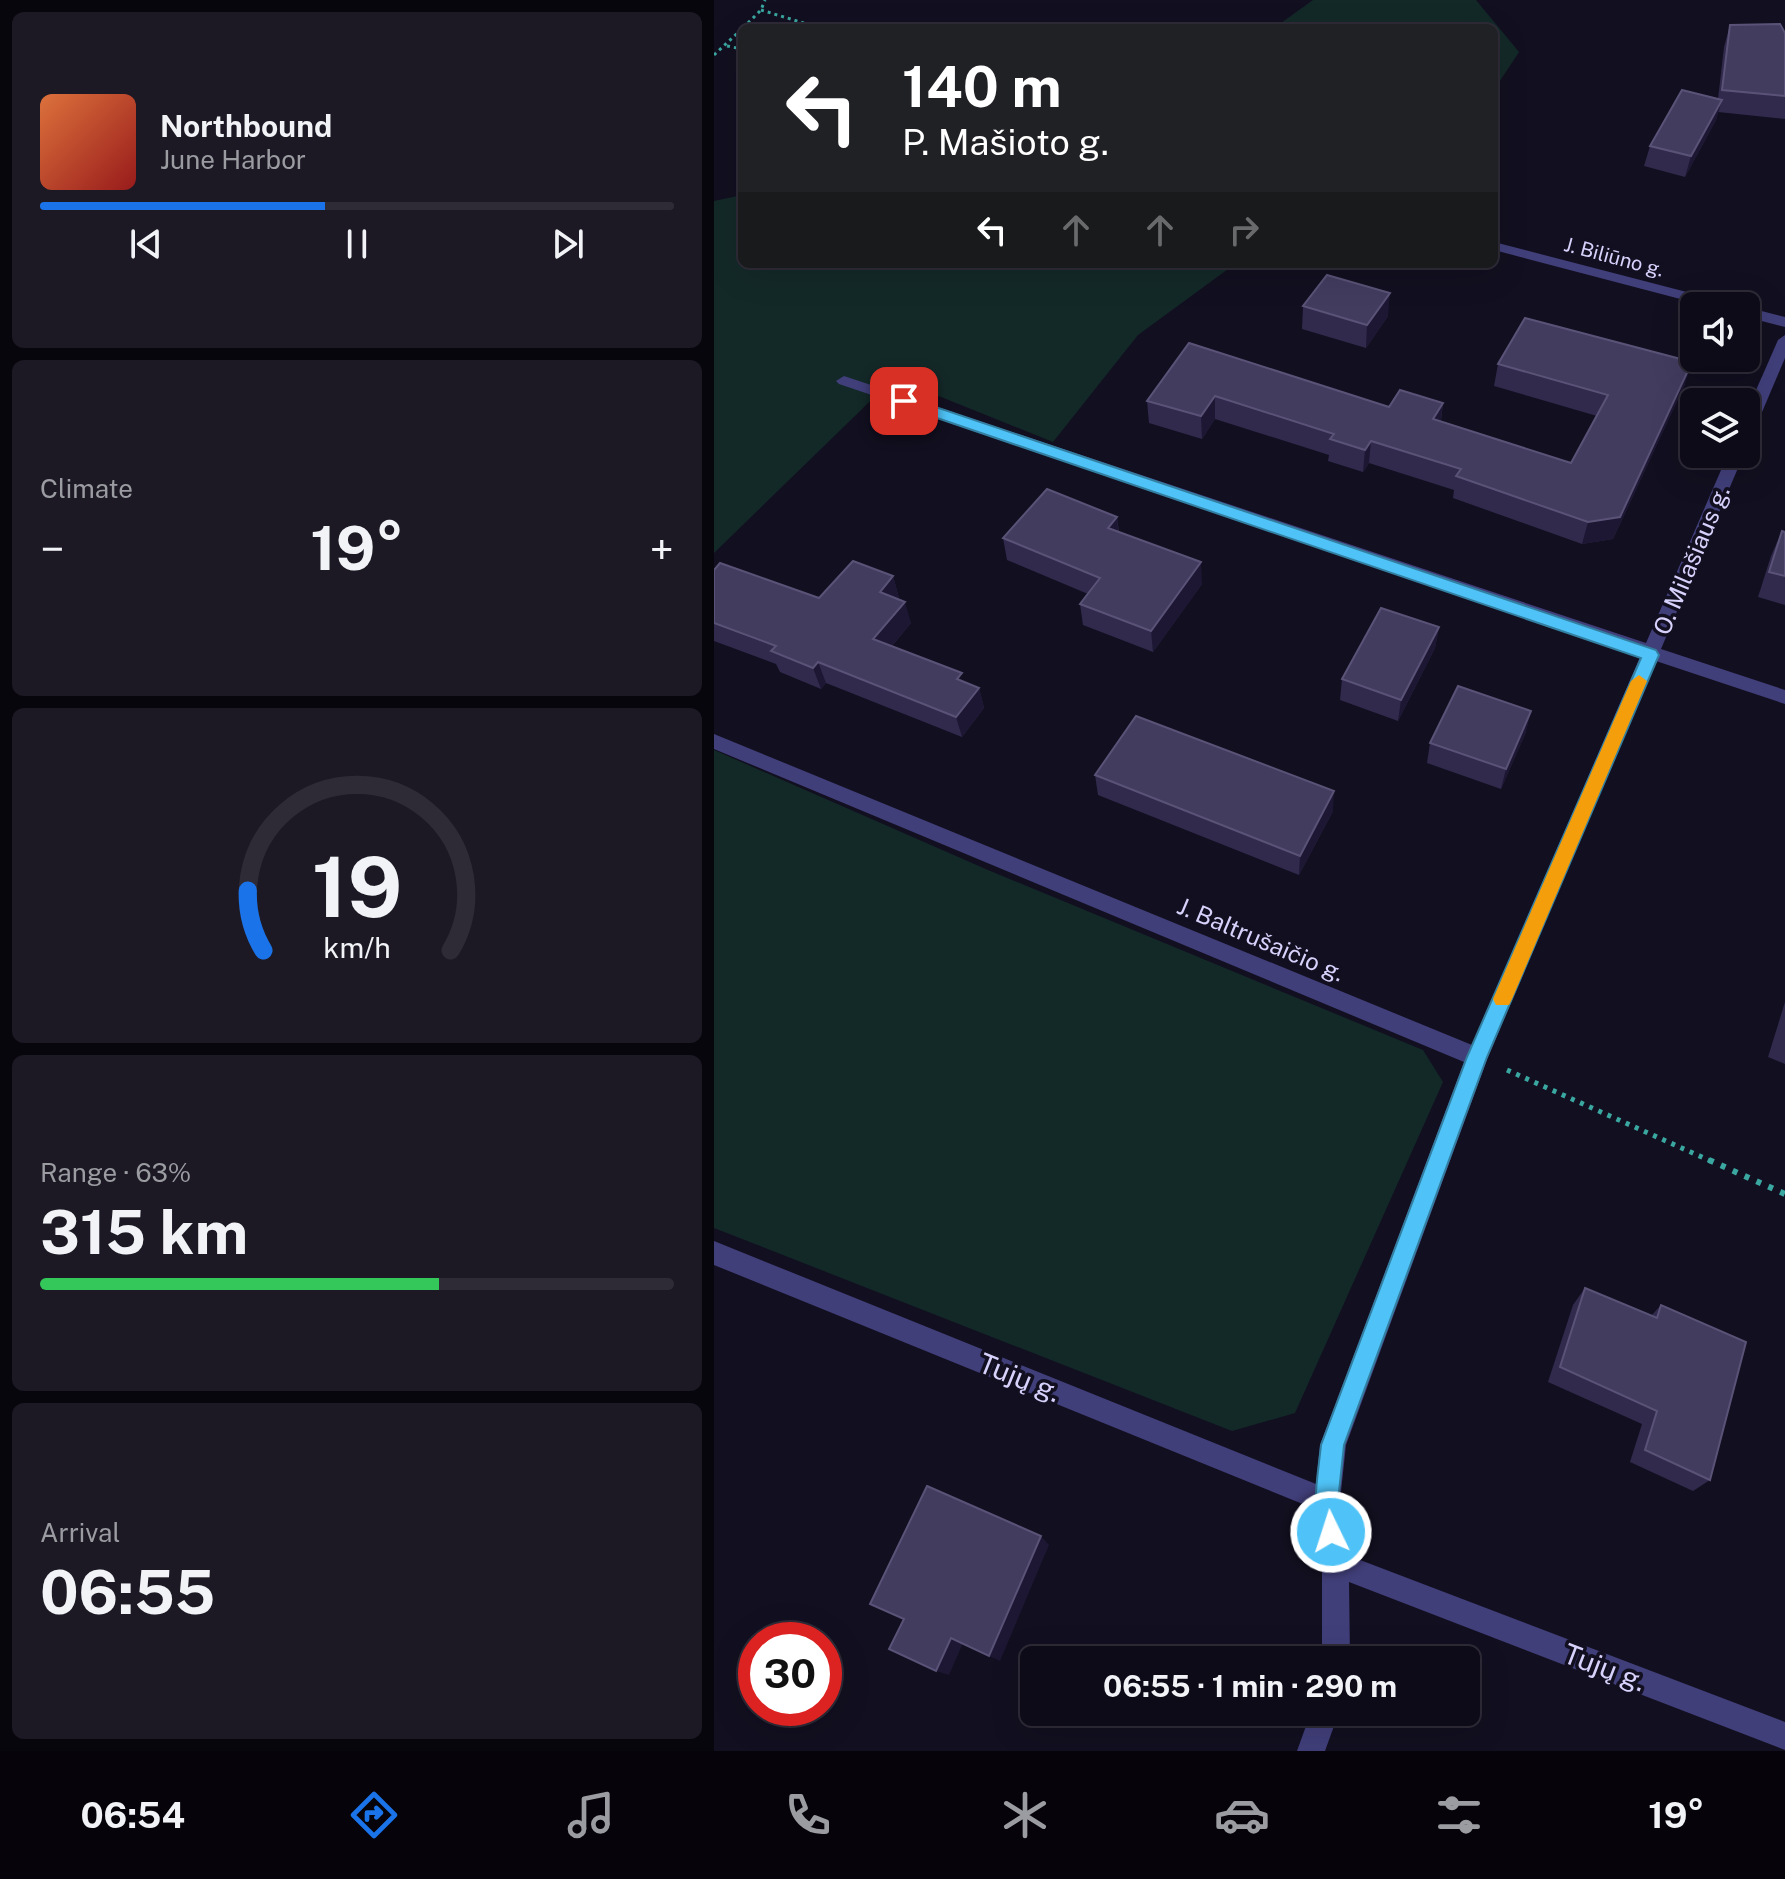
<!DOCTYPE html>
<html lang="en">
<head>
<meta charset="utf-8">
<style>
	:root { --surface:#0e0b18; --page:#1c1925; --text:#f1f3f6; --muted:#9b9ba2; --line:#2e2b37; --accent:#1a73e8 }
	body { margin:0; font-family:"Public Sans",sans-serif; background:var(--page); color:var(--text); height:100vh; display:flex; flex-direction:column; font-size:30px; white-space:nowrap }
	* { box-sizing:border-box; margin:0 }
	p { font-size:26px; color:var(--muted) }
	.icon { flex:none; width:44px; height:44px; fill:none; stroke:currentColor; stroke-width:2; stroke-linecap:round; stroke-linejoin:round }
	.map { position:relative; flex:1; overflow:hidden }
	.details { display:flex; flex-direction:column; gap:12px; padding:12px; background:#08060d; width:714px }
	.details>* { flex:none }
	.top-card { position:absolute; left:24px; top:24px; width:760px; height:244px; border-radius:12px; box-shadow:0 8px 32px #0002,0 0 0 2px var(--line); background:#202124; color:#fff; overflow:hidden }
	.tools { position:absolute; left:966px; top:292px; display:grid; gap:16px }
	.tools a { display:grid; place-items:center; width:80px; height:80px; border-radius:12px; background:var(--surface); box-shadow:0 8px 32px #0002,0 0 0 2px var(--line); font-size:40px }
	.speed { position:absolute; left:24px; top:1622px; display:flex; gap:16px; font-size:40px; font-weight:700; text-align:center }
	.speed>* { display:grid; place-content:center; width:104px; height:104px; border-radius:50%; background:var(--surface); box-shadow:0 8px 32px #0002,0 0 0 2px var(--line); line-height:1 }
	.speed .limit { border:12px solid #d22; background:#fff; color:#111 }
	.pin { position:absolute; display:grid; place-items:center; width:68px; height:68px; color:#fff; margin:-34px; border-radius:16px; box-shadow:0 4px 12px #0006 }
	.me { position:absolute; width:88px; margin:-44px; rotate:356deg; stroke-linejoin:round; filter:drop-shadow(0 0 6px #0008) }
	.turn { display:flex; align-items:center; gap:28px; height:168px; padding:0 32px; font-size:36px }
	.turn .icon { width:104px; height:104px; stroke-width:2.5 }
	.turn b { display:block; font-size:56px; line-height:68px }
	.lanes { display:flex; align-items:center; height:76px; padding:0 32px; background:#0003; justify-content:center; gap:40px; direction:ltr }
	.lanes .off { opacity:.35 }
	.big { font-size:60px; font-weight:700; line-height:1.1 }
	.details .widget { flex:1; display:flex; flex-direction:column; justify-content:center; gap:12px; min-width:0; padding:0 28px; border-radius:12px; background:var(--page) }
	.details .dial { align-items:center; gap:0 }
	.dial svg { height:208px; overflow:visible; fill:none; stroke:var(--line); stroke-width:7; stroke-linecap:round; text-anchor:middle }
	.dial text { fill:var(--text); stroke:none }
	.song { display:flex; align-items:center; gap:24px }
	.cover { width:96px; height:96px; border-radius:12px; background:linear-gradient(135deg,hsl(20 70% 55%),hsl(0 70% 35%)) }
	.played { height:8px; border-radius:4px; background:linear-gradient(90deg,var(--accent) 45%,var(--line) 45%) }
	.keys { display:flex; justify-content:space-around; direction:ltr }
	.heat { display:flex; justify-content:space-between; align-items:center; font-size:44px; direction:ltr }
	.charge { height:12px; border-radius:6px; background:linear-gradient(90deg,#34c759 63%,var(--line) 0) }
	.trip { position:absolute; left:306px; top:1646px; width:460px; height:80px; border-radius:12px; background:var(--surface); box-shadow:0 8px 32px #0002,0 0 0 2px var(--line); font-weight:700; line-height:80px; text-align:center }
	.menu { display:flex; height:128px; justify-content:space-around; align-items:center; background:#06040a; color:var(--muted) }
	.menu .icon { width:56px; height:56px }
	.menu .current { color:var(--accent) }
	.menu b { font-size:36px; color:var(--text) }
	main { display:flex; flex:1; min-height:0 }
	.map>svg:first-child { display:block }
	.green { fill:#132928 }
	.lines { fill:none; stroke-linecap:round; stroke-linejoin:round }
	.path-far2 { stroke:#3aa7a0; stroke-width:3; stroke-dasharray:3 4; stroke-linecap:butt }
	.path-far1 { stroke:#3aa7a0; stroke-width:5; stroke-dasharray:4 6; stroke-linecap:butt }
	.path { stroke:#3aa7a0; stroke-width:6; stroke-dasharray:5 8; stroke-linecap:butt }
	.minor { fill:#413f7a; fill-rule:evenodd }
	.wall { fill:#312a4c }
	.shaded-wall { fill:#1d1733 }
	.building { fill:#423c5f; stroke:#5a5377; stroke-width:2 }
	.route { fill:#4fc3f7; stroke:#337fa1; stroke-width:2 }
	.slow { fill:#f59e0b }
	.labels { text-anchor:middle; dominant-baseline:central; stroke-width:7; stroke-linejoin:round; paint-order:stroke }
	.far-street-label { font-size:20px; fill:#d7d2fb; stroke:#120f20 }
	.street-label { font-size:24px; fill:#d7d2fb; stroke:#120f20 }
	.near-street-label { font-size:28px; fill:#d7d2fb; stroke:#120f20 }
</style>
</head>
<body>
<main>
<section class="details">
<div class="widget">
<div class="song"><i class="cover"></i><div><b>Northbound</b><p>June Harbor</p></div></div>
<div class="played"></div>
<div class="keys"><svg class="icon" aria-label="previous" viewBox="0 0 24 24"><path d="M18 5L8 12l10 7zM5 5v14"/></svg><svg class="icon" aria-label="pause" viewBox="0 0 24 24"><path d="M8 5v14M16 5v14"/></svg><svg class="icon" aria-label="next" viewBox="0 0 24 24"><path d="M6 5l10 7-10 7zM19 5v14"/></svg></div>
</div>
<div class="widget"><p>Climate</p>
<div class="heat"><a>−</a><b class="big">19°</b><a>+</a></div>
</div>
<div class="widget dial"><svg viewBox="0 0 100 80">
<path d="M14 69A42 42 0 1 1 86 69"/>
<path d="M14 69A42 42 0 0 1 8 46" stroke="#1a73e8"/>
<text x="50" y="56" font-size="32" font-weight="700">19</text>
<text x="50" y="72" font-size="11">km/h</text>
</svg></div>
<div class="widget"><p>Range · 63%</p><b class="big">315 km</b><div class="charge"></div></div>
<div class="widget"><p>Arrival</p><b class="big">06:55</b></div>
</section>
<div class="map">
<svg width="1071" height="1751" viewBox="0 0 1071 1751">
	<rect width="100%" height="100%" fill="#120f20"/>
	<g class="green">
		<polygon points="599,0 762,0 805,52 780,90 780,28 560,28"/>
		<polygon points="28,195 28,264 521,264 424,335 339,442 180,378 0,553 0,201"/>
		<polygon points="0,750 274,870 709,1050 729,1082 581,1413 518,1431 0,1228"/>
	</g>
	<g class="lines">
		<g class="path-far2">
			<polyline points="47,10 106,28"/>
			<polyline points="29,28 47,10 51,0"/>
			<polyline points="13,46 28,49"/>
			<polyline points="0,55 28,29"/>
		</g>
		<polyline class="path-far1" points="793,1070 999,1162"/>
		<polyline class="path" points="995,1160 1071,1194"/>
		<g class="minor">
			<polygon points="780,242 1015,303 1017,306 993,306 780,250"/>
			<polygon points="1032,307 1071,317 1071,327 1032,317"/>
			<polygon points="1071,335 1071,358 1040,431 1032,436 1032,413 1064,340"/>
			<polygon points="130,376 932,643 1014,454 1030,454 947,649 1071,690 1071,704 942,661 774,1057 632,1445 626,1501 633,1555 1071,1722 1071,1750 635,1582 636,1660 608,1660 608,1564 601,1509 0,1265 0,1241 602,1484 606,1445 750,1062 0,749 0,734 758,1045 927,655 125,384 122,381"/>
			<polygon points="597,1712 625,1712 611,1751 583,1751"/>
		</g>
	</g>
	<g class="wall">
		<polygon points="1016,25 1071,33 1071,119 1004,112 1002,120 971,177 930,166 936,146 1004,99 1010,47"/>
		<polygon points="589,306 674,316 652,348 588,329"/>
		<polygon points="475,343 675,407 729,403 727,421 857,463 883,416 780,386 784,364 971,384 899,539 868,544 739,498 740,490 655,463 649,472 614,461 615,455 501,419 488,439 435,423 433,401"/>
		<polygon points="403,517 405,532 488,584 439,652 369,625 366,604 374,594 293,560 289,538"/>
		<polygon points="1068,531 1071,532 1071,605 1044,597 1057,556"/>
		<polygon points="0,570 105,598 179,576 185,598 184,599 197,623 178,646 250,682 265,688 270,708 248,737 112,683 107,689 66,672 62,664 0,641"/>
		<polygon points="725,627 721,648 684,721 626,700 628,679"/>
		<polygon points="812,732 787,789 713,763 716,743"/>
		<polygon points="381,775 619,811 585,875 384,795"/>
		<polygon points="1071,1002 1071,1064 1054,1057"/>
		<polygon points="871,1288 937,1316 947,1305 996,1480 979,1491 916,1462 928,1424 834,1382 859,1305"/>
	</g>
	<g class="shaded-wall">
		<polygon points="1008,100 1002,120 971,177 977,156"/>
		<polygon points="676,293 674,316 652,348 653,325"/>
		<polygon points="978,362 971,384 899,539 868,544 874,522"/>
		<polygon points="501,396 501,419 488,439 487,416"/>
		<polygon points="729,403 726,426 719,419"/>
		<polygon points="657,441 655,463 649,472 651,450"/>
		<polygon points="403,517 405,539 394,528"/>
		<polygon points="487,562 488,584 439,652 437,631"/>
		<polygon points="179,576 185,598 172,613 166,592"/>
		<polygon points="191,602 197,623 166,660 159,639"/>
		<polygon points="725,627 721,648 684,721 687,700"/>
		<polygon points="104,662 112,683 107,689 99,668"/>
		<polygon points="265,688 270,708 248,737 242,717"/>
		<polygon points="817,711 812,732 787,789 792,769"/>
		<polygon points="620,791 619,811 585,875 586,856"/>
		<polygon points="327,1536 335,1545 286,1661 275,1656"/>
		<polygon points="237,1638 249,1643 235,1675 222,1671"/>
	</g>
	<g class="building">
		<polygon points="1066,24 1071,33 1071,96 1008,90 1016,25"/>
		<polygon points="968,90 1008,100 977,156 936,146"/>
		<polygon points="613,275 676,293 653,325 589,306"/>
		<polygon points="811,318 978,362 906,517 874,522 742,476 747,469 657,441 651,450 616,439 620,434 501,396 487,416 433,401 475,343 675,407 686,390 729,403 719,419 857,463 894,395 784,364"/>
		<polygon points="333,489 403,517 394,528 487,562 437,631 366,604 386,578 289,538"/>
		<polygon points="1068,531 1071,532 1071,576 1055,572"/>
		<polygon points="139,561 179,576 166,592 191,602 159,639 248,673 243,679 265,688 242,717 104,662 99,668 57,651 62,646 0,623 0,570 6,563 105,598"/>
		<polygon points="667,608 725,627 687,700 628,679"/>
		<polygon points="744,686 817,711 792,769 716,743"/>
		<polygon points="422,716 620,791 586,856 381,775"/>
		<polygon points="871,1288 943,1318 947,1305 1032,1342 996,1480 931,1450 943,1411 846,1367"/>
		<polygon points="213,1486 327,1536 275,1656 237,1638 222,1671 175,1649 190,1619 156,1604"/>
	</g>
	<path class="route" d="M185,398H195L942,650L945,655L773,1057L630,1445L624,1501L629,1532L625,1541L617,1544L608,1541C596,1511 604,1476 607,1445L753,1057L927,658L185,405Z"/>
	<polygon class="slow" points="925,675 933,681 798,999 795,1005 782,1005 779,999 917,681"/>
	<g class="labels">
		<g class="far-street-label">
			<text transform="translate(900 257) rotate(15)">J. Biliūno g.</text>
		</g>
		<g class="street-label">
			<text transform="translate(977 560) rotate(-67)">O. Milašiaus g.</text>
			<text transform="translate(547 939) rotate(23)">J. Baltrušaičio g.</text>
		</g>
		<g class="near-street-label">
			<text transform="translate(306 1377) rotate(22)">Tujų g.</text>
			<text transform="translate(891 1667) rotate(21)">Tujų g.</text>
		</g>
	</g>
</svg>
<div class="tools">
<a><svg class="icon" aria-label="sound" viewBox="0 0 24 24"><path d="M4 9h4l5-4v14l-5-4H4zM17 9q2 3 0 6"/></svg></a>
<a><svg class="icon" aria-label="layers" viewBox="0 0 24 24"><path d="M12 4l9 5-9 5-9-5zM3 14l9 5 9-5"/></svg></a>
</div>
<div class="speed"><div class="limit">30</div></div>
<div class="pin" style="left:190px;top:401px;background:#d93025"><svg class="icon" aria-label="arrive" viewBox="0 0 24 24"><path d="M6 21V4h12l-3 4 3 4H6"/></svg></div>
<svg class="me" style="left:617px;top:1532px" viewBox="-20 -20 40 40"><circle r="17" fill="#4fc3f7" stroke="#fff" stroke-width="3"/><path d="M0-11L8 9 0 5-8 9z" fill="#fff"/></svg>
<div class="trip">06:55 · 1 min · 290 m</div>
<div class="top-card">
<div class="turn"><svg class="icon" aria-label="left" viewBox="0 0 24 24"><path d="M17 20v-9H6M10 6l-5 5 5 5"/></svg><div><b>140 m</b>P. Mašioto g.</div></div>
<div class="lanes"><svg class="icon" aria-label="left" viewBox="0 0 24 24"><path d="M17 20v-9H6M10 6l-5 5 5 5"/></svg><svg class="icon off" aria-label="ahead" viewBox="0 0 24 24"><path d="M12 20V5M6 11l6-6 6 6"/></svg><svg class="icon off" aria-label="ahead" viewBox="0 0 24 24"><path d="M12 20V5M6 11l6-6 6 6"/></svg><svg class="icon off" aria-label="right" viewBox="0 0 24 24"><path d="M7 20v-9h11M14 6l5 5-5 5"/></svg></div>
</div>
</div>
</main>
<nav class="menu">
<b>06:54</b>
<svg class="icon current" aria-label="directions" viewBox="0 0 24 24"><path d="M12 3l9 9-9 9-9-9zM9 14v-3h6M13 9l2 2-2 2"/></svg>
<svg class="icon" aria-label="music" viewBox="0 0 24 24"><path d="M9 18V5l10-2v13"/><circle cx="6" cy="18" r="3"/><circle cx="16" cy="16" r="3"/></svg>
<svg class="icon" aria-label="phone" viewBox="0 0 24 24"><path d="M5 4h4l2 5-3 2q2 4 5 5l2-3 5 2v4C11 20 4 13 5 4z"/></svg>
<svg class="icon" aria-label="climate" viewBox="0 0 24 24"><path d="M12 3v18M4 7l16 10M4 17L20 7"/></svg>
<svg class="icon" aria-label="car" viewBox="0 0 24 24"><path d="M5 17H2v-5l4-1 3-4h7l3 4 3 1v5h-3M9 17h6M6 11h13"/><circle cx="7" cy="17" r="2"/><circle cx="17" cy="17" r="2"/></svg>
<svg class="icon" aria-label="filters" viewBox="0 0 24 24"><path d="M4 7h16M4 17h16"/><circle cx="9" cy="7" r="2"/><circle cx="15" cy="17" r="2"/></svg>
<b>19°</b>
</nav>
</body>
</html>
